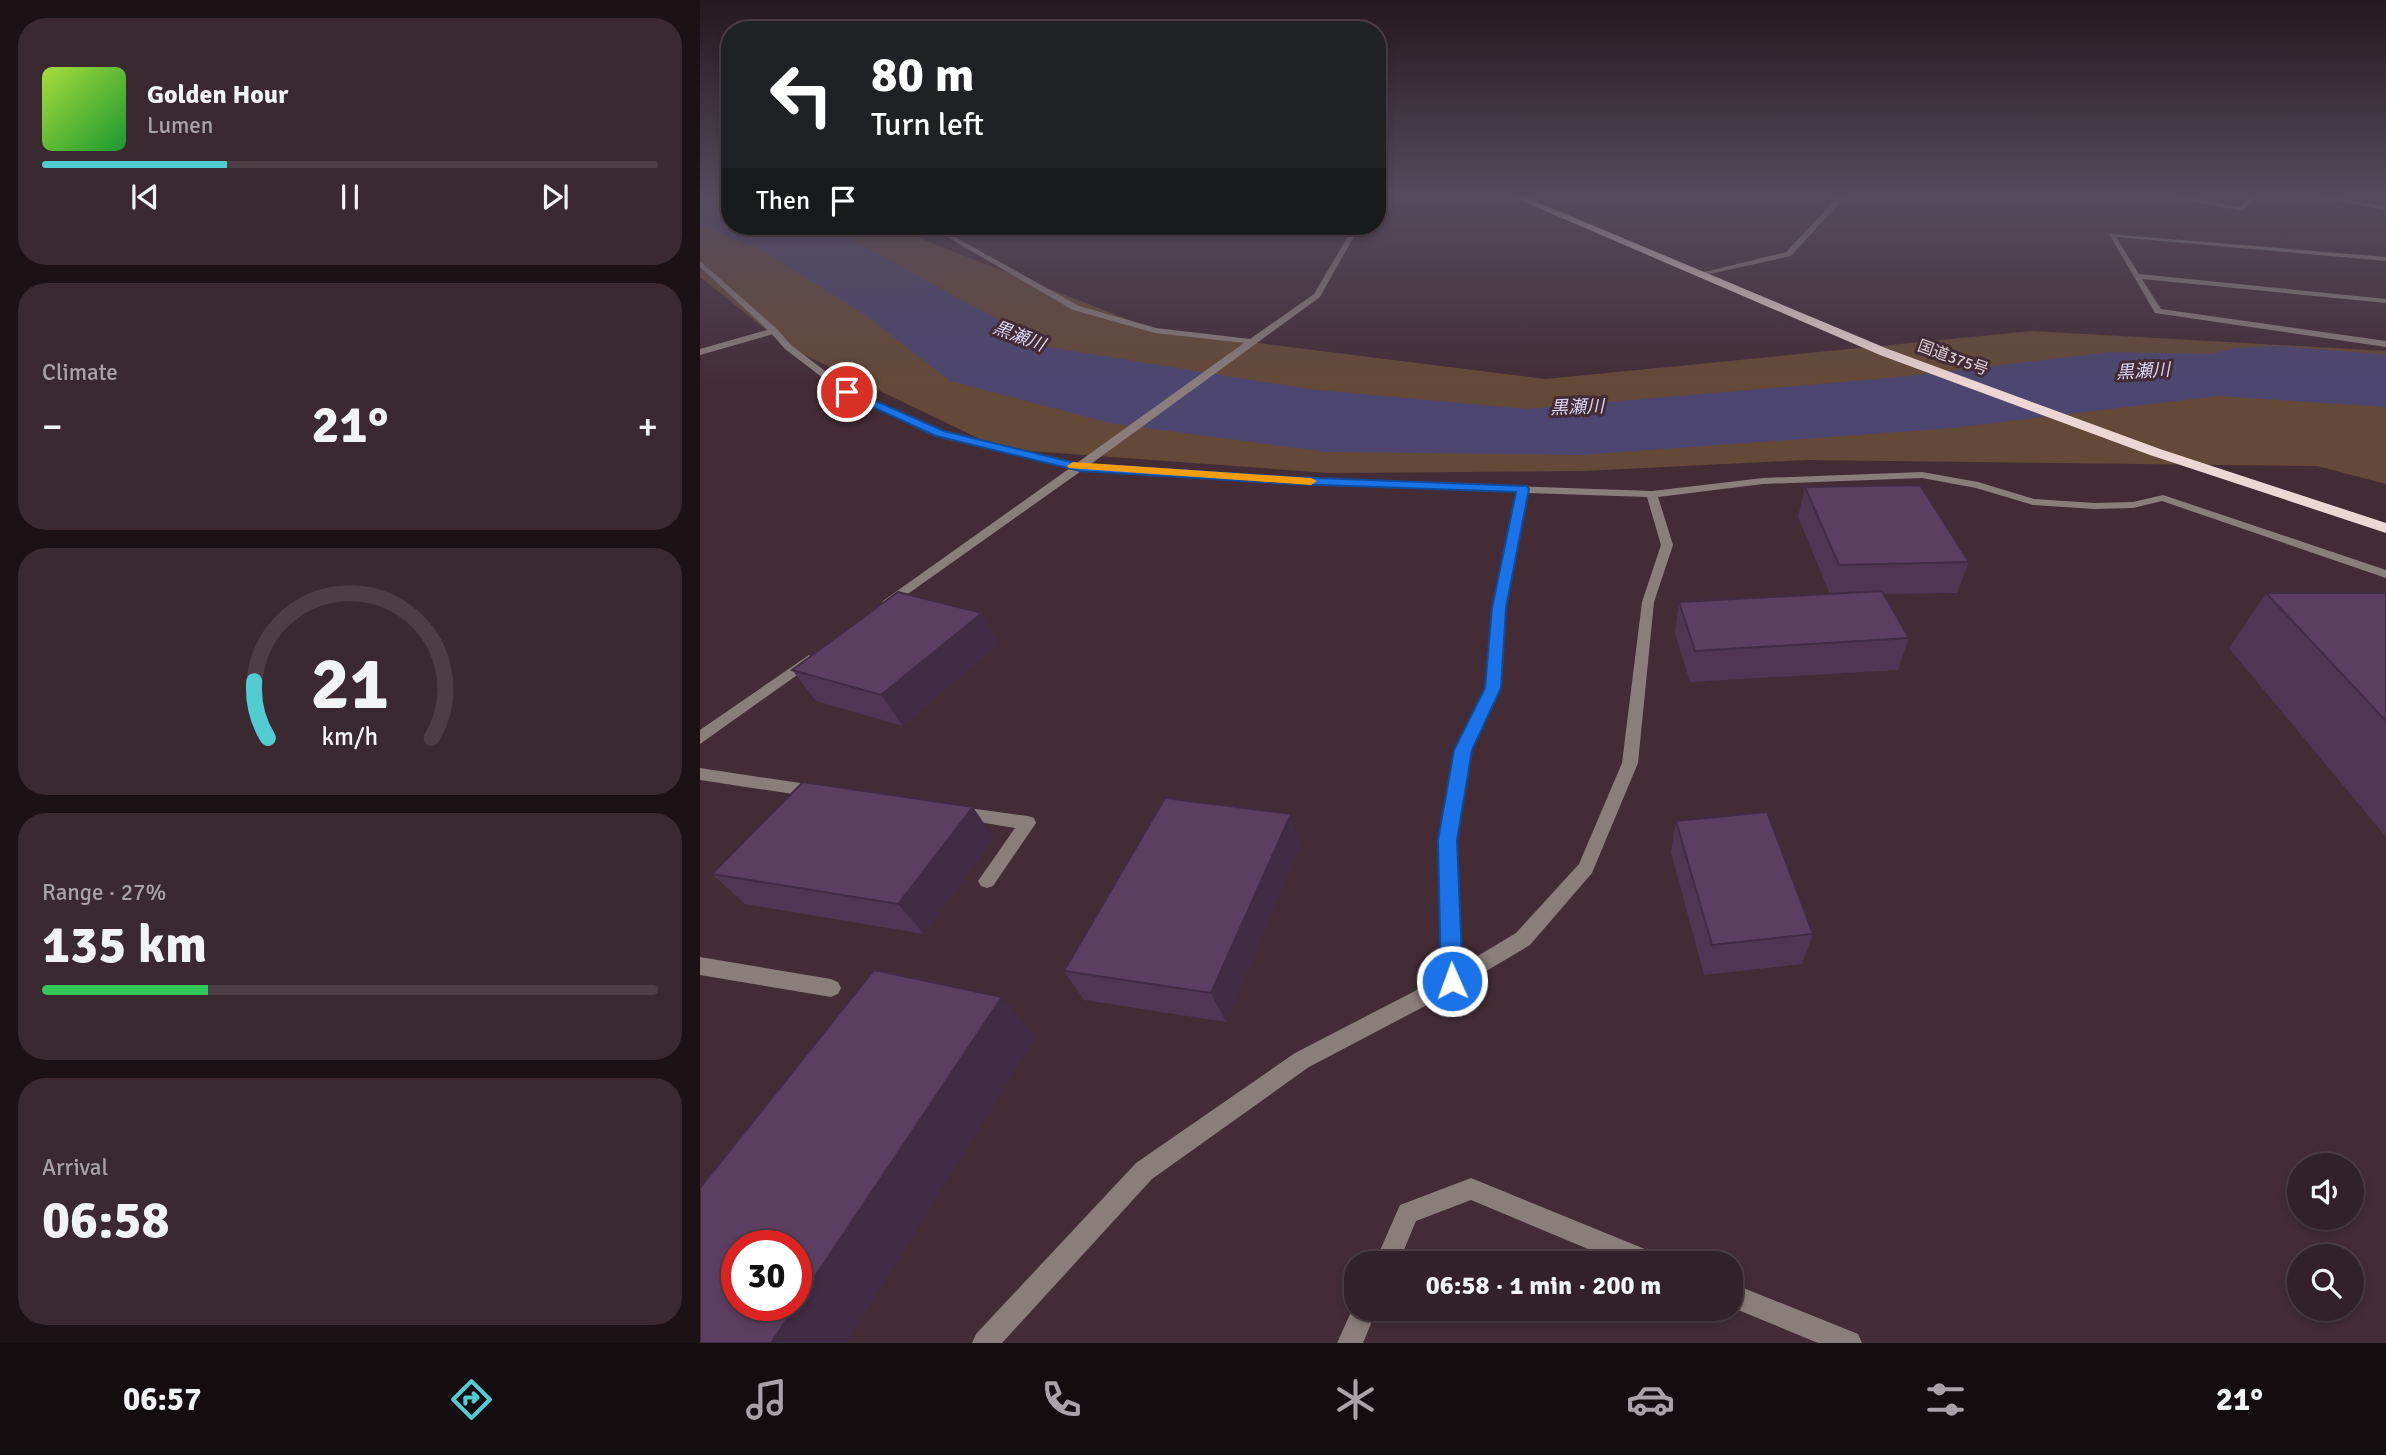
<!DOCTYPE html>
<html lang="en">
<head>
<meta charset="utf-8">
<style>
	:root { --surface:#322128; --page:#3a2930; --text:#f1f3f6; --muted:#a8a3a8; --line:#4d3e45; --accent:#51ccd2 }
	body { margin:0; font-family:Signika,"Noto Sans JP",sans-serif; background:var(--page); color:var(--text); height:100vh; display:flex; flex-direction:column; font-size:26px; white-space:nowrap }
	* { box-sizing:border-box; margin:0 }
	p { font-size:23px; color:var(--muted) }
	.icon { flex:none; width:38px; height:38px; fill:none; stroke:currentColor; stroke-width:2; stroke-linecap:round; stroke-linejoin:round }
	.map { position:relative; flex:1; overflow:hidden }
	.panel { display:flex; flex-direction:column; gap:18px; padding:18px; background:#1c1216; width:700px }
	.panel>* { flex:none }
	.top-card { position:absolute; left:21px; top:21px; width:665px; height:214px; border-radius:28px; box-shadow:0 4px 10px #0003,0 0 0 2px var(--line); background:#202124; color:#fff; overflow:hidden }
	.buttons { position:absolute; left:1587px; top:1153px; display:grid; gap:14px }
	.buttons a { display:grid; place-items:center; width:77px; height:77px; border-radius:50%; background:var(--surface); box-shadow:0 4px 10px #0003,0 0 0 2px var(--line); font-size:35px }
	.speed { position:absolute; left:21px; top:1230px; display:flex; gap:14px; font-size:35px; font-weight:700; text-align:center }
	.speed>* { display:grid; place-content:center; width:91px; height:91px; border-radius:50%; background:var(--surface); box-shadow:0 4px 10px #0003,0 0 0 2px var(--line); line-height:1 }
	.speed .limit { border:10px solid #d22; background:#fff; color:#111 }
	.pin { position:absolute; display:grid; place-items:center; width:60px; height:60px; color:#fff; margin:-30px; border:4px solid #fff; border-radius:50%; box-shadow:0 2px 7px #0007 }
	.me { position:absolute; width:77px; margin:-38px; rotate:358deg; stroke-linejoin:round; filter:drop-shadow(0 0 5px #0008) }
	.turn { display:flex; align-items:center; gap:24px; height:147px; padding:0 35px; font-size:32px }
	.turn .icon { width:91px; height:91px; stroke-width:2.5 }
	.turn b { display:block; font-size:49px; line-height:60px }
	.then { display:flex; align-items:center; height:66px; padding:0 35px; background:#0003; gap:14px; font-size:26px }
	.big { font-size:52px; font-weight:700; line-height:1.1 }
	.panel .widget { flex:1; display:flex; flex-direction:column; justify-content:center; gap:10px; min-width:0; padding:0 24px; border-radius:28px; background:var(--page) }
	.panel .dial { align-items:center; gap:0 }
	.dial svg { height:182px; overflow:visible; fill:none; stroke:var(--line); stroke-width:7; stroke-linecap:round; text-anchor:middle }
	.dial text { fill:var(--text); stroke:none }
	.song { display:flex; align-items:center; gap:21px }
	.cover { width:84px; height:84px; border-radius:10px; background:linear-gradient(135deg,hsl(80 70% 55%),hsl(130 70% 35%)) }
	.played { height:7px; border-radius:4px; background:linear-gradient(90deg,var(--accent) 30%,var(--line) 30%) }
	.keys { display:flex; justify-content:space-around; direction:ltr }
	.heat { display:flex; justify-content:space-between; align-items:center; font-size:38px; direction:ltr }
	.charge { height:10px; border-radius:5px; background:linear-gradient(90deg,#34c759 27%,var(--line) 0) }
	.trip { position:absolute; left:644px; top:1251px; width:399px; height:70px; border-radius:28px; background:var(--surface); box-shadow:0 4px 10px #0003,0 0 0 2px var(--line); font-weight:700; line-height:70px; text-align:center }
	.dock { display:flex; height:112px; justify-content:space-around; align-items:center; background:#140d10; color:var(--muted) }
	.dock .icon { width:49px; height:49px }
	.dock .active { color:var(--accent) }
	.dock b { font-size:32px; color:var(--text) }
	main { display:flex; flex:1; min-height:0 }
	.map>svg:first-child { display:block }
	.green { fill:#654938 }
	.water { fill:#4d4671 }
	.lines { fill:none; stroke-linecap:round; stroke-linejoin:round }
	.river { fill:#4d4671; fill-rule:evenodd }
	.service { fill:#8b7d7c; fill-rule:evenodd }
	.minor { fill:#8b7d7c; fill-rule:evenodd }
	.tertiary { fill:#8b7d7c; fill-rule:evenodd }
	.trunk { fill:#eed6d4; fill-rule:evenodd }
	.wall { fill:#503555 }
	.shaded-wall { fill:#412b45 }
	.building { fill:#5d3e63; stroke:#412b45; stroke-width:2 }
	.route { fill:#1a73e8; stroke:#114b97; stroke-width:2 }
	.slow { fill:#f59e0b }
	.labels { text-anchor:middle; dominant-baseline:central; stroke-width:6; stroke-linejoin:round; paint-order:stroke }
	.far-street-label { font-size:16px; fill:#dccdd3; stroke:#432c36 }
	.far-water-label { font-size:18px; font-style:italic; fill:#dad6f4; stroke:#432c36 }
</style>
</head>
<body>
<main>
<section class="panel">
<div class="widget">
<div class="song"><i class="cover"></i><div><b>Golden Hour</b><p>Lumen</p></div></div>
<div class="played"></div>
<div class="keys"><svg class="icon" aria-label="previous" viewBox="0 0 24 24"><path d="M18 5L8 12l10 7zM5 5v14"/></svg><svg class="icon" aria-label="pause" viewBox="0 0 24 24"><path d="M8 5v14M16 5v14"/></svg><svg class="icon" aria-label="next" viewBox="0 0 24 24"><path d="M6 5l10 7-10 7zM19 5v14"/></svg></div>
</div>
<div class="widget"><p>Climate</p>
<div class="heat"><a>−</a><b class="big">21°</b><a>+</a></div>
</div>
<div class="widget dial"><svg viewBox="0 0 100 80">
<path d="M14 69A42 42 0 1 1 86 69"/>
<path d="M14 69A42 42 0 0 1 8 44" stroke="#51ccd2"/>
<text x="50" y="56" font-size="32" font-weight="700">21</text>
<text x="50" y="72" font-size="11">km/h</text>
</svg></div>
<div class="widget"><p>Range · 27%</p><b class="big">135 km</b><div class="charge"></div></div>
<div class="widget"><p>Arrival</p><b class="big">06:58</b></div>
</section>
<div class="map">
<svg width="1686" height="1343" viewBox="0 0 1686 1343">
	<rect width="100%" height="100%" fill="#432c36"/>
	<polygon class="green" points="0,197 30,197 30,226 188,226 455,330 846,379 1332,331 1686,351 1686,484 1617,466 1106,460 883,471 629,473 301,449 88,347 0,277"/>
	<polygon class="water" points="0,197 30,197 30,226 127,226 348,347 608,389 826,409 1200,377 1411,352 1558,355 1686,376 1686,407 1518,396 1253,428 880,455 627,452 410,423 250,381 167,316 62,250 0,226"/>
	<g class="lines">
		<polygon class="river" points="1579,346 1686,355 1686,397 1579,386 1535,388 1511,382 1501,368 1511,354 1535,348"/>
		<g class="service">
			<polygon points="0,768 113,785 119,787 121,791 119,795 113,797 0,780"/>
			<polygon points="261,807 328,816 334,818 336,823 293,886 287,888 281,886 278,881 315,828 255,818 253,813 255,808"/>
			<polygon points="0,957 131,979 138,982 141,988 138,994 131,997 0,975"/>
		</g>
		<g class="minor">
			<polygon points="1138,197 1145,197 1091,256 1000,276 996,274 1086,252"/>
			<polygon points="1470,197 1486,197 1540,207 1549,197 1556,197 1542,211"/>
			<polygon points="1614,197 1631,197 1686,206 1686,210"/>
			<polygon points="1409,234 1686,257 1686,261 1416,237 1439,274 1686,299 1686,303 1442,279 1461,309 1686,341 1686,347 1455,313"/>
			<polygon points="74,328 78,331 77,333 0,355 0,349"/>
			<path d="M380,464L591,478L952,491L1063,478L1222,472L1278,482L1334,499L1395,503L1433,502L1463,495L1686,570V578L1462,501L1433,508L1395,509L1333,505L1276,488L1222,478L1063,484L958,497L973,545L954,602L938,763L892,873L830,945L746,995L609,1067L452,1179L302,1343H272L276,1334L436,1163L595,1053L742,977L740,840L755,750L786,688L793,608L817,492L591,484L376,469L375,467ZM828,493L947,497L961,545L942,602L922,763L879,864L816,933L761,966L756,840L771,750L800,688L805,608Z"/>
			<polygon points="771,1178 962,1256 966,1264 924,1264 771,1200 716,1221 698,1264 674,1264 700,1205"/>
			<polygon points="1031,1283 1158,1334 1162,1343 1118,1343 1031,1307"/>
			<polygon points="656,1301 656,1309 677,1309 663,1343 637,1343"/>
		</g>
		<g class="tertiary">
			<polygon points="228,226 235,226 379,306 456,328 550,339 614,294 647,238 651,226 657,226 653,238 620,297 384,469 188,608 183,607 182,604 183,601 370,468 236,436 144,394 85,349 71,333 0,267 0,261 77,329 91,345 150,390 243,432 377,463 544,343 455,333 373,310"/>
			<polygon points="109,655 116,660 114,663 0,744 0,730"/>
		</g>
		<polygon class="trunk" points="813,197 825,197 1188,349 1460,449 1686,523 1686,533 1450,455 1180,355"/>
	</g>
	<g class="wall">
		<polygon points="1105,487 1269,562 1257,593 1184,594 1209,638 1198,670 990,682 975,633 979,602 1130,594 1098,517"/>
		<polygon points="1566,593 1686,593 1686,837 1529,648"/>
		<polygon points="282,613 298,644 203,726 116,701 92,670"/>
		<polygon points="976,821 1113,934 1102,964 1004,975 971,852"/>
		<polygon points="294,838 224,934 45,904 12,874"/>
		<polygon points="600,845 526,1022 384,1000 364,971"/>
	</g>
	<g class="shaded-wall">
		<polygon points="282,613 298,644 203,726 181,695"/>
		<polygon points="273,807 294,838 224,934 198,904"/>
		<polygon points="591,814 600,845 526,1022 511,993"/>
		<polygon points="302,997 336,1037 147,1343 71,1343"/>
	</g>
	<g class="building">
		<polygon points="1220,485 1269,562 1139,565 1105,487"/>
		<polygon points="1182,591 1209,638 995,651 979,602"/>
		<polygon points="198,592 282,613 181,695 92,670"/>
		<polygon points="1566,593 1686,593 1686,721"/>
		<polygon points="103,782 273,807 198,904 12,874"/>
		<polygon points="465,798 591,814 511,993 364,971"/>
		<polygon points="1067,812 1113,934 1012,945 976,821"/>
		<polygon points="174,970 302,997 96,1305 96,1246 37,1246 37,1306 96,1306 71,1343 0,1343 0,1188"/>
	</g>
	<linearGradient id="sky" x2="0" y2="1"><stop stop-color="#25181e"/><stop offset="0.51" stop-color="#554b5d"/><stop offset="1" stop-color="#554b5d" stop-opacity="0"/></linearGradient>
	<rect width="1686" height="385" fill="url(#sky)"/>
	<polygon class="route" points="144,390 151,390 244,431 380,464 591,477 827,486 829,489 806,608 801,688 772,750 757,840 763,981 760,988 752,991 744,988 741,981 738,840 754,750 785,688 792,608 816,492 591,484 380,471 236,436 144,394"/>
	<polygon class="slow" points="373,462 611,478 617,481 611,485 369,468 367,466"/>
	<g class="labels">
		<g class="far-street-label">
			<text transform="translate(1253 358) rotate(20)">国道375号</text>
		</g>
		<g class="far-water-label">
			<text transform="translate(319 336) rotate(21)">黒瀬川</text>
			<text transform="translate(1443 371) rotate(-3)">黒瀬川</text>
			<text transform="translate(877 407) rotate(-2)">黒瀬川</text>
		</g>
	</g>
</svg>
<div class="buttons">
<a><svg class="icon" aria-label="sound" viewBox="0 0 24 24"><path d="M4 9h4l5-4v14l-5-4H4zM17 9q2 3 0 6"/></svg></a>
<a><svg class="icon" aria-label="search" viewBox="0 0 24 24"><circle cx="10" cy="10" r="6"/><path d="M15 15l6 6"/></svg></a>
</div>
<div class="speed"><div class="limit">30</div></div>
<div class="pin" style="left:147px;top:392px;background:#d93025"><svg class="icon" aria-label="arrive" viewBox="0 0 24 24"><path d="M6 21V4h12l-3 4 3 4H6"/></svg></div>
<svg class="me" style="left:752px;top:981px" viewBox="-20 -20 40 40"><circle r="17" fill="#1a73e8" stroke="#fff" stroke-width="3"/><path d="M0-11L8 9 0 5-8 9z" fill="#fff"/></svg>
<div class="trip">06:58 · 1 min · 200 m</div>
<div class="top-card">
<div class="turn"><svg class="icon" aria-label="left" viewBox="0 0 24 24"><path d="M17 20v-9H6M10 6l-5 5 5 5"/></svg><div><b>80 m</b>Turn left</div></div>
<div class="then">Then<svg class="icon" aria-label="arrive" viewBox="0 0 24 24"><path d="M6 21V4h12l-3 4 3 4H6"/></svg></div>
</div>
</div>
</main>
<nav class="dock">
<b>06:57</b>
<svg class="icon active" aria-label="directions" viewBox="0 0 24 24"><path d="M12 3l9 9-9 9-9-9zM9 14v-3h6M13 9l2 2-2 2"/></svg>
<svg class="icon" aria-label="music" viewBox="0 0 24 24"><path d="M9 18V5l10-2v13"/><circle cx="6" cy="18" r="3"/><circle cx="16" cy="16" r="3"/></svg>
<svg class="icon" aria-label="phone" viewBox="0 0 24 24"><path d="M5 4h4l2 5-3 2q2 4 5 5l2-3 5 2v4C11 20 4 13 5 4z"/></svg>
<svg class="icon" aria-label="climate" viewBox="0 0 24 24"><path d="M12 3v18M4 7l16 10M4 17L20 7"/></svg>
<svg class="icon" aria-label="car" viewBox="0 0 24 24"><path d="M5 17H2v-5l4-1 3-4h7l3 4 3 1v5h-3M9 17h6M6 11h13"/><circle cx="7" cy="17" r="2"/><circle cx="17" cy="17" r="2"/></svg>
<svg class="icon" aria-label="filters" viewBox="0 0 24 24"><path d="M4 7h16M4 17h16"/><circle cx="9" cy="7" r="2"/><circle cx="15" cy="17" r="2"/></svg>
<b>21°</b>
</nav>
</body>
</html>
